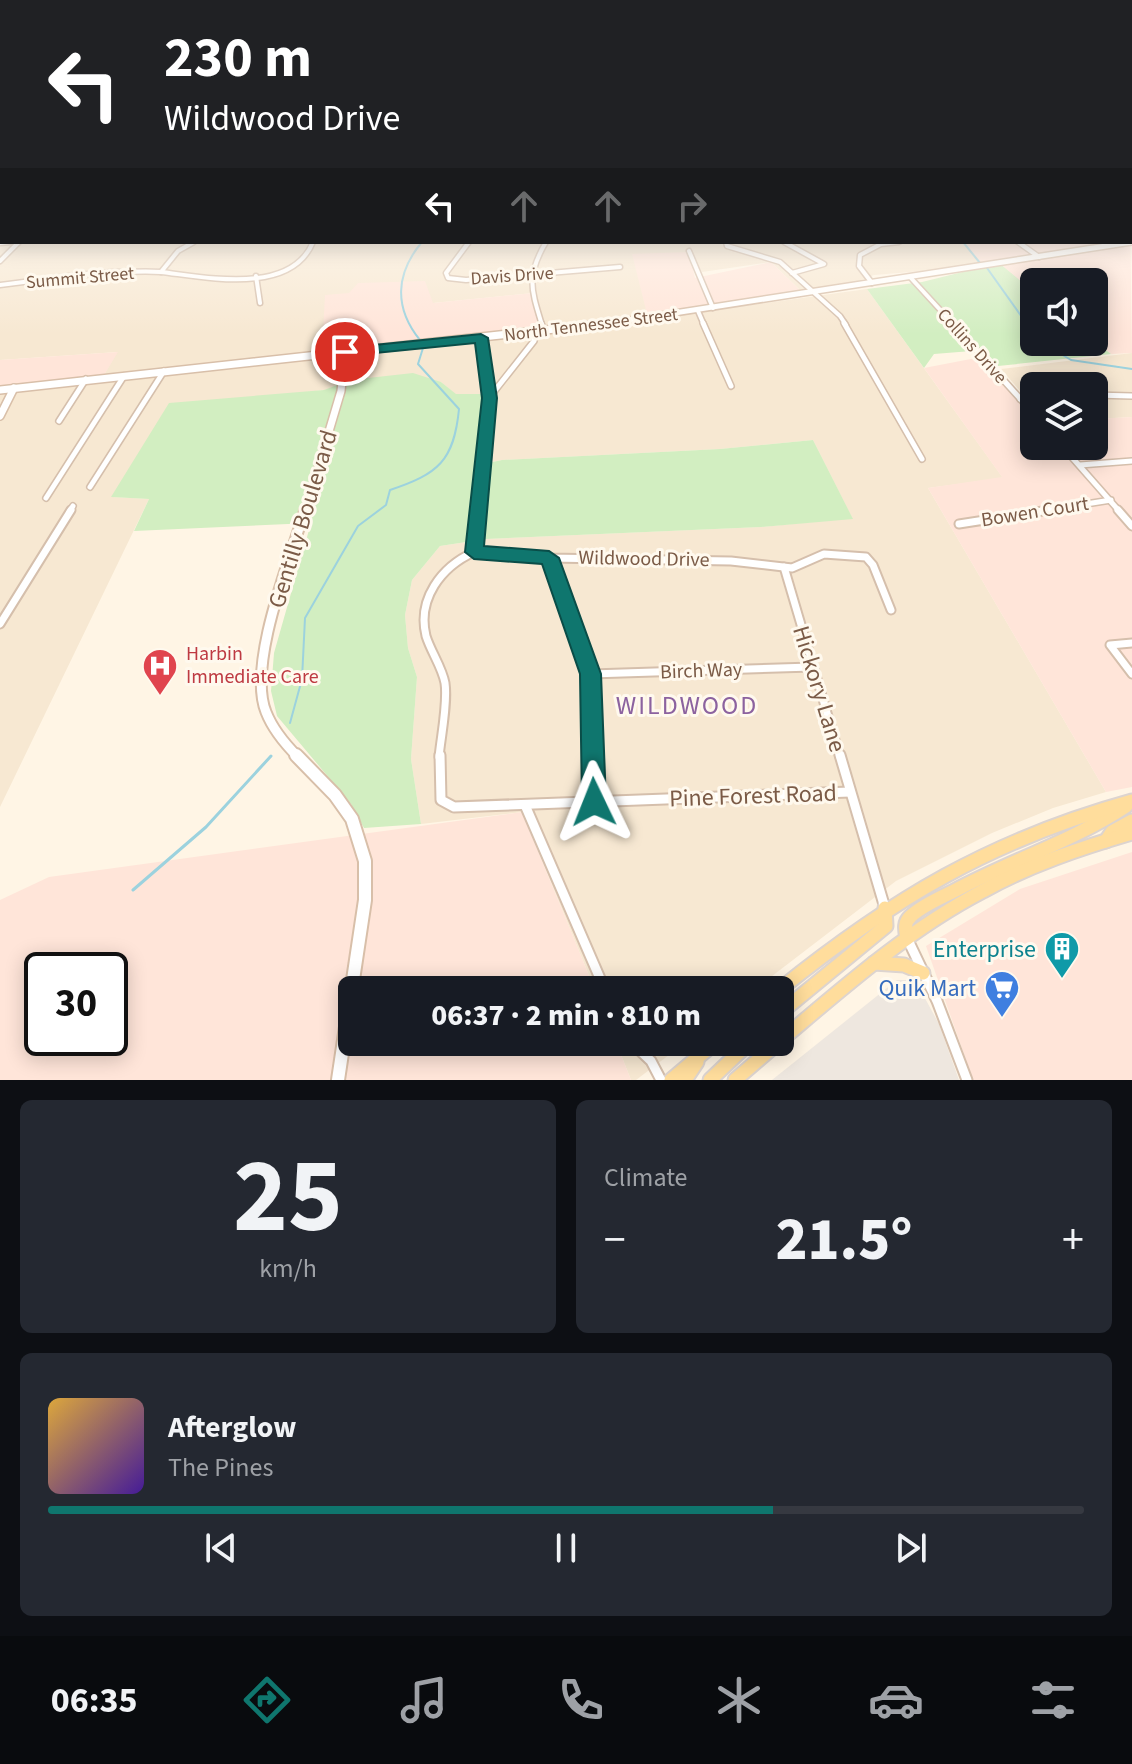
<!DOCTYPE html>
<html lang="en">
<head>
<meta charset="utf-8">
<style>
	:root { --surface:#171b24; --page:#242831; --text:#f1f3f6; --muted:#9ea1a6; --line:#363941; --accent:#0f766e }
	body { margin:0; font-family:"Source Sans 3",sans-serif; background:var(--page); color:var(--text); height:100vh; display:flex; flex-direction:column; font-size:30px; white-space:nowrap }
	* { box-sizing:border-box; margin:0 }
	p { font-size:26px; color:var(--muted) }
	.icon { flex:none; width:44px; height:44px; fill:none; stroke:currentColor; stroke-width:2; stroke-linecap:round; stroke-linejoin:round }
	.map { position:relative; height:1080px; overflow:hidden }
	.sheet { display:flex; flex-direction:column; gap:20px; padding:20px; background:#0d0f14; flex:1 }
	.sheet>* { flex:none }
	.top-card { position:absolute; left:0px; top:0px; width:1132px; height:244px; box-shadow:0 4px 20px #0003; background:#202124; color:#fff; overflow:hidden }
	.fabs { position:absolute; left:1020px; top:268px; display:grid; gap:16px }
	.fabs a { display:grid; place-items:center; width:88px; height:88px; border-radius:12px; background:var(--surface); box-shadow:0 4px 20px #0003; font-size:40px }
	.speed { position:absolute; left:24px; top:952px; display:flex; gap:16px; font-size:40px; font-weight:700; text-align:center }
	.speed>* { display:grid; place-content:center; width:104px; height:104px; border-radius:50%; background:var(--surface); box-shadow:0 4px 20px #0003; line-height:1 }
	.speed .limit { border:4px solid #111; border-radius:12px; background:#fff; color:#111 }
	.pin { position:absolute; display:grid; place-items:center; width:68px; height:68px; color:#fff; margin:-34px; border:4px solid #fff; border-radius:50%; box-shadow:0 2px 8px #0007 }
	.me { position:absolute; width:88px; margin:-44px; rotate:358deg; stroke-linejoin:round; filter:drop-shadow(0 0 6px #0008) }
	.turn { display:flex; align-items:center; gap:28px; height:168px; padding:0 32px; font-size:36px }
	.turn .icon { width:104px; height:104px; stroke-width:2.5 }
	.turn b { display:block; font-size:56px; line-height:68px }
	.lanes { display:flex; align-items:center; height:76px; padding:0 32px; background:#0003; justify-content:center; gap:40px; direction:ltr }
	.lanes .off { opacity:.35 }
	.big { font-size:60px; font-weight:800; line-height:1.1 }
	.sheet .widget { flex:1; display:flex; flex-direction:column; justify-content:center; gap:12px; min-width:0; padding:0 28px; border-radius:12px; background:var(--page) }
	.sheet .dial { align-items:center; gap:0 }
	.dial b { font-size:104px; line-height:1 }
	.song { display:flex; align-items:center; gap:24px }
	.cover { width:96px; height:96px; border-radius:12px; background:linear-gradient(135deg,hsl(40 70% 55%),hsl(260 70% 35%)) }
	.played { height:8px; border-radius:4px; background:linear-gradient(90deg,var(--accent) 70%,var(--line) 70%) }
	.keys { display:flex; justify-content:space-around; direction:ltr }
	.heat { display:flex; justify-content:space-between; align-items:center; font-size:44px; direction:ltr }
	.sheet .tiles { flex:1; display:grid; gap:20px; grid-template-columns:1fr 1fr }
	.widget:last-child { grid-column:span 2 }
	.trip { position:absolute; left:338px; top:976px; width:456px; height:80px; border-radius:12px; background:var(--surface); box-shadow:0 4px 20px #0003; font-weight:800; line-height:80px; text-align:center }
	.tabs { display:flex; height:128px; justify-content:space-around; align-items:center; background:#090b0e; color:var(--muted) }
	.tabs .icon { width:56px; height:56px }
	.tabs .active { color:var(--accent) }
	.tabs b { font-size:36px; color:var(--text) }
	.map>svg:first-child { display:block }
	.residential { fill:#f7e8d2 }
	.commercial { fill:#ffe5d9; fill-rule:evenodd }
	.industrial { fill:#eee7df }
	.green { fill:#d2eec1 }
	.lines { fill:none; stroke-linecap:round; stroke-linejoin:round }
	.stream-far1 { stroke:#9cd2de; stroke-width:2 }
	.stream { stroke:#9cd2de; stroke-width:3 }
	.street-far3-casing { stroke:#d5bfac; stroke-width:7 }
	.street-far2-casing { stroke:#d5bfac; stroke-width:8 }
	.street-far1-casing { stroke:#d5bfac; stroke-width:11 }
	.street-casing { stroke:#d5bfac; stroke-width:13 }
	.secondary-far3-casing { stroke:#d8bfa9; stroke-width:8 }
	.secondary-far2-casing { stroke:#d8bfa9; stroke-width:10 }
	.secondary-far1-casing { stroke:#d8bfa9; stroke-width:13 }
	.secondary-casing { stroke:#d8bfa9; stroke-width:16 }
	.primary-casing { stroke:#ddd4cf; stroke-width:17 }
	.street-far3 { stroke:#fff; stroke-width:4 }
	.street-far2 { stroke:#fff; stroke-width:5 }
	.street-far1 { stroke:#fff; stroke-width:7 }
	.street { stroke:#fff; stroke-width:9 }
	.secondary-far3 { stroke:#fff; stroke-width:5 }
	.secondary-far2 { stroke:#fff; stroke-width:7 }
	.secondary-far1 { stroke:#fff; stroke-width:9 }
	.secondary { stroke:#fff; stroke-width:12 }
	.primary { stroke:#ffdd9c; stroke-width:13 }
	.route { fill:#0f766e; stroke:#0a4d48; stroke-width:2 }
	.labels { text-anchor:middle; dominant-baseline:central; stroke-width:6; stroke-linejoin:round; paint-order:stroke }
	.far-street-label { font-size:18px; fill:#7b5b47; stroke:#fff9ee }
	.street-label { font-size:20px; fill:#7b5b47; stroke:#fff9ee }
	.health-label { font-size:20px; fill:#be3a42; stroke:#fff9ee; text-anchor:start }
	.near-street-label { font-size:24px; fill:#7b5b47; stroke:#fff9ee }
	.near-culture-label { font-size:24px; fill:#0d838f; stroke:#fff9ee; text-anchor:end }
	.near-shop-label { font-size:24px; fill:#366cbe; stroke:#fff9ee; text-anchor:end }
	.near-neighbourhood-label { font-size:26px; letter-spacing:2px; fill:#8c629f; stroke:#fff9ee }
</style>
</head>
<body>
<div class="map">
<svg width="1132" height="1080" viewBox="0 0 1132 1080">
	<rect width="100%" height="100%" fill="#fff5e5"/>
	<g class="residential">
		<polygon points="0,183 2,242 963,242 982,266 874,275 837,289 804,294 771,262 702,272 689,252 649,319 867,289 1003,478 928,488 1106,792 1053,808 992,833 896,881 754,990 595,990 522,812 421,824 411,759 417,677 408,648 405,615 412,580 440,546 486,539 761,527 852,518 813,440 720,449 502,460 483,464 455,394 441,382 350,380 325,390 251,398 137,457 112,497 149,499 0,807 0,390 370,354 512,335 533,293 433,303 322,351 104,375 117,352 0,360"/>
		<polygon points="1132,353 1132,417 1094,419 1094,386 1034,386 1034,407 1001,369"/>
		<polygon points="616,1042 686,1042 636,1080 631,1080"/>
	</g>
	<g class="commercial">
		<polygon points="1130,212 1132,353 1111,354 1094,341 1094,282 1034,282 1034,295 982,266 963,242 1130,242"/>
		<polygon points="689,252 695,278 771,262 804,294 648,318 632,254"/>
		<polygon points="425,281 433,303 533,293 544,332 322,351 325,295 349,293 358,283"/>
		<polygon points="118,352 104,375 0,390 0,360"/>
		<polygon points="976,358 989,373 1034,407 1034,446 1094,446 1094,419 1132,417 1132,787 1106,792 928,488 1002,477 924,368"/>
		<path d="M522,812L595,990H352V1042H616L631,1080H0V900L49,877ZM42,970H110V1038H42Z"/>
		<polygon points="1132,852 1132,1080 973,1080 926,946 1020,889"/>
	</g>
	<polygon class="industrial" points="897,980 915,980 939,1024 959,1080 772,1080"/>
	<g class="green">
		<polygon points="999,263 1034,292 1034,342 1094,341 1111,354 998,366 984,350 934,354 924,368 867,289 922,282"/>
		<polygon points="413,373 441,382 456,394 487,394 483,464 502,460 720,449 813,440 853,519 761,527 486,539 440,546 412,580 405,615 408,648 417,677 411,759 421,824 364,828 351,804 277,716 271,691 274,653 311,523 134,531 149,499 111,497 169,403 324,390 350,380"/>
	</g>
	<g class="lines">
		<g class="stream-far1">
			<polyline points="963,242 980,263"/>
			<polyline points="987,268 1034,334"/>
			<path d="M420,340C394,308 395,274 422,242"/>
			<polyline points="1041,342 1071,360 1132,369"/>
			<path d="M290,723L302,679L305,618L358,526L386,505L390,490C438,474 454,461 459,409L418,364L423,348"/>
		</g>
		<polyline class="stream" points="133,890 206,827 271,756"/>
		<defs>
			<g id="street-far3">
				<polyline points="469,242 446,273 448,278 466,280 620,267"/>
				<polyline points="726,242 727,246 780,262 840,316 846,325"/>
				<polyline points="784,242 824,264 792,273"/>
				<polyline points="1018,242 1039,257"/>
				<polyline points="0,243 10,242"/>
				<polyline points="689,251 713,308"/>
				<polyline points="0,261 19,242"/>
				<polyline points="161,272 178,251 194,242"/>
				<polyline points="256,276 260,303"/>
				<polyline points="910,277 954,325"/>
				<polyline points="872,283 859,266 860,255 881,244 899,242"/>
				<path d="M0,285C39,281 78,273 117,272C131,272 146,271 161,272C205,277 291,296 313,242"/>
				<polyline points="698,311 704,325"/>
				<path d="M542,325C531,289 526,276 546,242"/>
			</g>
			<g id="street-far2">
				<polyline points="541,323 544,332"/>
				<polyline points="703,323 731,386"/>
				<polyline points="844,323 922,459"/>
				<polyline points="952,323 1034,414"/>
				<polyline points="1094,395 1132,396"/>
				<polyline points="489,398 534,341 535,333"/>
				<polyline points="1020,399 1034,398"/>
				<polyline points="59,421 86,379"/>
				<polyline points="1062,446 1120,512"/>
				<polyline points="1080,465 1132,461"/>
				<polyline points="90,487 164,371"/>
				<polyline points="46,498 124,376"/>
				<polyline points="69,512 73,506"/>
				<polyline points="478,512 489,398 481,338"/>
				<polyline points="1036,512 1111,500"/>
			</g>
			<g id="street-far1">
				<polyline points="1118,510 1132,526"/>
				<polyline points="959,524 1049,510"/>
				<polyline points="474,552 478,510"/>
				<polyline points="549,558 591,674 593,757"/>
				<polyline points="784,567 840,757"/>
				<polyline points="0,624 71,510"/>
				<polyline points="1132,643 1110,645 1132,674"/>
				<polyline points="591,674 812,667"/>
				<path d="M439,757C441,736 448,703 445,683C442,667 431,652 426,636C417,599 441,567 474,552L549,558L731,561L792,568L824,554L866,557L873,565L891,610"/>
			</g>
			<g id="street">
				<polyline points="440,755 441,800 454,807 850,792"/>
				<polyline points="593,755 594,802"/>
				<polyline points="840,755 885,908"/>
				<polyline points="525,805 605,990"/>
				<polyline points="907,938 937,1001 967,1080"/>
				<polyline points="631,1042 651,1061 661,1080"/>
			</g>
			<polyline id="secondary-far3" points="597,325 1132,242"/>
			<g id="secondary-far2">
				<polyline points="0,390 609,323"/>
				<polyline points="0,416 14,388"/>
				<polyline points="305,512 341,391 345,352"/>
			</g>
			<path id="secondary-far1" d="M298,757C285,744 273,730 266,712C247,665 290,559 305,510"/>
			<polyline id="secondary" points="296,755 335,795 352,819 365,861 365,900 338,1080"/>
			<g id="primary">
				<polyline points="1106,841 1112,832 1132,821"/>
				<path d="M907,938C905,929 904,922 911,916C923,905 940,898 954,891C1010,861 1073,841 1126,806"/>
				<polyline points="874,963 904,965 923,973"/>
				<path d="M779,990C892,899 991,840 1132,801"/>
				<polyline points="780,1013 886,926 885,908"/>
				<path d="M780,1041C844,987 908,930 983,891C1030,865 1081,848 1132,833"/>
				<polyline points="671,1080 716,1042"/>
				<polyline points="685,1080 697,1062"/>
				<polyline points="710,1080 750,1042"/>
				<polyline points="735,1080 779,1042"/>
			</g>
		</defs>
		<use href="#street-far3" class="street-far3-casing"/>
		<use href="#street-far2" class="street-far2-casing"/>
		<use href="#street-far1" class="street-far1-casing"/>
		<use href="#street" class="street-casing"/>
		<use href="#secondary-far3" class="secondary-far3-casing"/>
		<use href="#secondary-far2" class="secondary-far2-casing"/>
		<use href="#secondary-far1" class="secondary-far1-casing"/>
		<use href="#secondary" class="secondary-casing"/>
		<use href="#primary" class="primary-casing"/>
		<use href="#street-far3" class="street-far3"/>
		<use href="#street-far2" class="street-far2"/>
		<use href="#street-far1" class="street-far1"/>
		<use href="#street" class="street"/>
		<use href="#secondary-far3" class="secondary-far3"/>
		<use href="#secondary-far2" class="secondary-far2"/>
		<use href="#secondary-far1" class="secondary-far1"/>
		<use href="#secondary" class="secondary"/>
		<use href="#primary" class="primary"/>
	</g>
	<linearGradient id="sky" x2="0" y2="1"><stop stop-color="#94c6e9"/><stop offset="0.55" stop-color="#fffaf3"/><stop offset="1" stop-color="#fffaf3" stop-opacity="0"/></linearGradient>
	<rect width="1132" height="334" fill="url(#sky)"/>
	<polygon class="route" points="481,334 488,338 497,398 484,546 549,551 559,558 601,674 606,802 603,810 594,814 586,810 582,802 580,674 542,564 474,559 465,552 482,398 475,343 345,356 338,352 345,348"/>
	<defs>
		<symbol id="hospital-pin" viewBox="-11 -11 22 30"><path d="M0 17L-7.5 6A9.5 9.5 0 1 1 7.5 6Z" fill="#e0444e" stroke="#fff9ee"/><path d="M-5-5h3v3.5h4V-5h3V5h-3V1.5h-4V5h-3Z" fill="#fff"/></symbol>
		<symbol id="building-pin" viewBox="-11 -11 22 30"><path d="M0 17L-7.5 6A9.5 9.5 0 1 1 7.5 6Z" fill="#0f9aa8" stroke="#fff9ee"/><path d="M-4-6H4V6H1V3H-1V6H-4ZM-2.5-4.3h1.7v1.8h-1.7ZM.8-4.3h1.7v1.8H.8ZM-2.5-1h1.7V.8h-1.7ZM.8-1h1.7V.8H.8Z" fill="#fff"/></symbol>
		<symbol id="supermarket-pin" viewBox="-11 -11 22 30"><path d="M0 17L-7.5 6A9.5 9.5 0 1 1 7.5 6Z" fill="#3f7fe0" stroke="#fff9ee"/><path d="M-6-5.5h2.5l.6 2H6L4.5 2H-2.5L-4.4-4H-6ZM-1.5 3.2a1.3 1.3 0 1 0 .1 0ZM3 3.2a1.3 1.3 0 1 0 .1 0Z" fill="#fff"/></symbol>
	</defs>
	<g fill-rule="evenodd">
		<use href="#hospital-pin" x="140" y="646" width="40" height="54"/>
		<use href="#building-pin" x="1042" y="929" width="40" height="54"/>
		<use href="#supermarket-pin" x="982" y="968" width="40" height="54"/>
	</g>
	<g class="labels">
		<g class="far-street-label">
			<text transform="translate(512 276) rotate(-4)">Davis Drive</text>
			<text transform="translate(80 278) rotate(-5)">Summit Street</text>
			<text transform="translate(591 325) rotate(-7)">North Tennessee Street</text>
			<text transform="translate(972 346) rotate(48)">Collins Drive</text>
		</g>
		<g class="street-label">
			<text transform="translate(1035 512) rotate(-9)">Bowen Court</text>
			<text transform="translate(644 559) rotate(1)">Wildwood Drive</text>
			<text transform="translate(701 671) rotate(-2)">Birch Way</text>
		</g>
		<g class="health-label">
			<text x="186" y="654">Harbin<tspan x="186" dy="23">Immediate Care</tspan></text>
		</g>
		<g class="near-street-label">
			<text transform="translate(303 519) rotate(-73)">Gentilly Boulevard</text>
			<text transform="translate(819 689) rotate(73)">Hickory Lane</text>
			<text transform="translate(753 796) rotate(-2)">Pine Forest Road</text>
		</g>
		<g class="near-culture-label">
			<text x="1036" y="949">Enterprise</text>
		</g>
		<g class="near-shop-label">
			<text x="976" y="988">Quik Mart</text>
		</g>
		<g class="near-neighbourhood-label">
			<text x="687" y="705">WILDWOOD</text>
		</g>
	</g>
</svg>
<div class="fabs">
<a><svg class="icon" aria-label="sound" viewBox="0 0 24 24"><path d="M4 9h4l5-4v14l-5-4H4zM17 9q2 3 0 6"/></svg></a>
<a><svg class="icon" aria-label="layers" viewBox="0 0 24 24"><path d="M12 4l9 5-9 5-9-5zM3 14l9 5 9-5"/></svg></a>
</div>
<div class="speed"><div class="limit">30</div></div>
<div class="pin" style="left:345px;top:352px;background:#d93025"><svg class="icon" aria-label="arrive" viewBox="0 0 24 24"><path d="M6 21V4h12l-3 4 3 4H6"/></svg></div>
<svg class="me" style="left:594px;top:802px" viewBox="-20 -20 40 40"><path d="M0-17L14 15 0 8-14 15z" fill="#0f766e" stroke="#fff" stroke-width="4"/></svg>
<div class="trip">06:37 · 2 min · 810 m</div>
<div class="top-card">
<div class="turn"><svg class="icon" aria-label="left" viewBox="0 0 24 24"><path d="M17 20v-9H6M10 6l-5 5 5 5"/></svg><div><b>230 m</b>Wildwood Drive</div></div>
<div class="lanes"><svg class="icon" aria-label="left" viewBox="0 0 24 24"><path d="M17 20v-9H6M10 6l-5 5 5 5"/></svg><svg class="icon off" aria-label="ahead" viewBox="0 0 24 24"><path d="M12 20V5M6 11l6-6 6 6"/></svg><svg class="icon off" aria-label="ahead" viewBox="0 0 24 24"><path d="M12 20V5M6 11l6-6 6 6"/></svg><svg class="icon off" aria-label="right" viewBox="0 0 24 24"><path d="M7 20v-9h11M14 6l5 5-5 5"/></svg></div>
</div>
</div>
<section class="sheet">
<div class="tiles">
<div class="widget dial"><b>25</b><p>km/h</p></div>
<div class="widget"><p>Climate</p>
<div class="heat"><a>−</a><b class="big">21.5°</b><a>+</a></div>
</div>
<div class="widget">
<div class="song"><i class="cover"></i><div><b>Afterglow</b><p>The Pines</p></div></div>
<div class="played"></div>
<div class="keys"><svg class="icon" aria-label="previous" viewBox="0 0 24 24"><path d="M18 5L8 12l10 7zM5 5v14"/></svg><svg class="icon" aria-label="pause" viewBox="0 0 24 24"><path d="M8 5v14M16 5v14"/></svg><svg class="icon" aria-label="next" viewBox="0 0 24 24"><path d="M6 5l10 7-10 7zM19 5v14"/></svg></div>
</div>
</div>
</section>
<nav class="tabs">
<b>06:35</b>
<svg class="icon active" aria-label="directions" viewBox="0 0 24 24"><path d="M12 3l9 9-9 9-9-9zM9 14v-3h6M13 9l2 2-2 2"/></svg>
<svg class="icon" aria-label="music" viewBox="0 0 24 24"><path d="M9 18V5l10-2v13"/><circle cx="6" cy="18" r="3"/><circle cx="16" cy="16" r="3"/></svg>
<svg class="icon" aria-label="phone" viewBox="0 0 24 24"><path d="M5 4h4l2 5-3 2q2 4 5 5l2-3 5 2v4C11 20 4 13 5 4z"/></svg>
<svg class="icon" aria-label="climate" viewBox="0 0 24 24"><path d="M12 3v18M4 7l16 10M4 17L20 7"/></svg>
<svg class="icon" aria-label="car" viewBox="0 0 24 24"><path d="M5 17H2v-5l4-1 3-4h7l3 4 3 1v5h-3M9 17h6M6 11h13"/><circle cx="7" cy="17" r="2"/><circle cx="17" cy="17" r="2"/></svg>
<svg class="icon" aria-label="filters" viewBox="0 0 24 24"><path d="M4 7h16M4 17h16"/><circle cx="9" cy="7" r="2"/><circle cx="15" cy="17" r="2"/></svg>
</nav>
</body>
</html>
